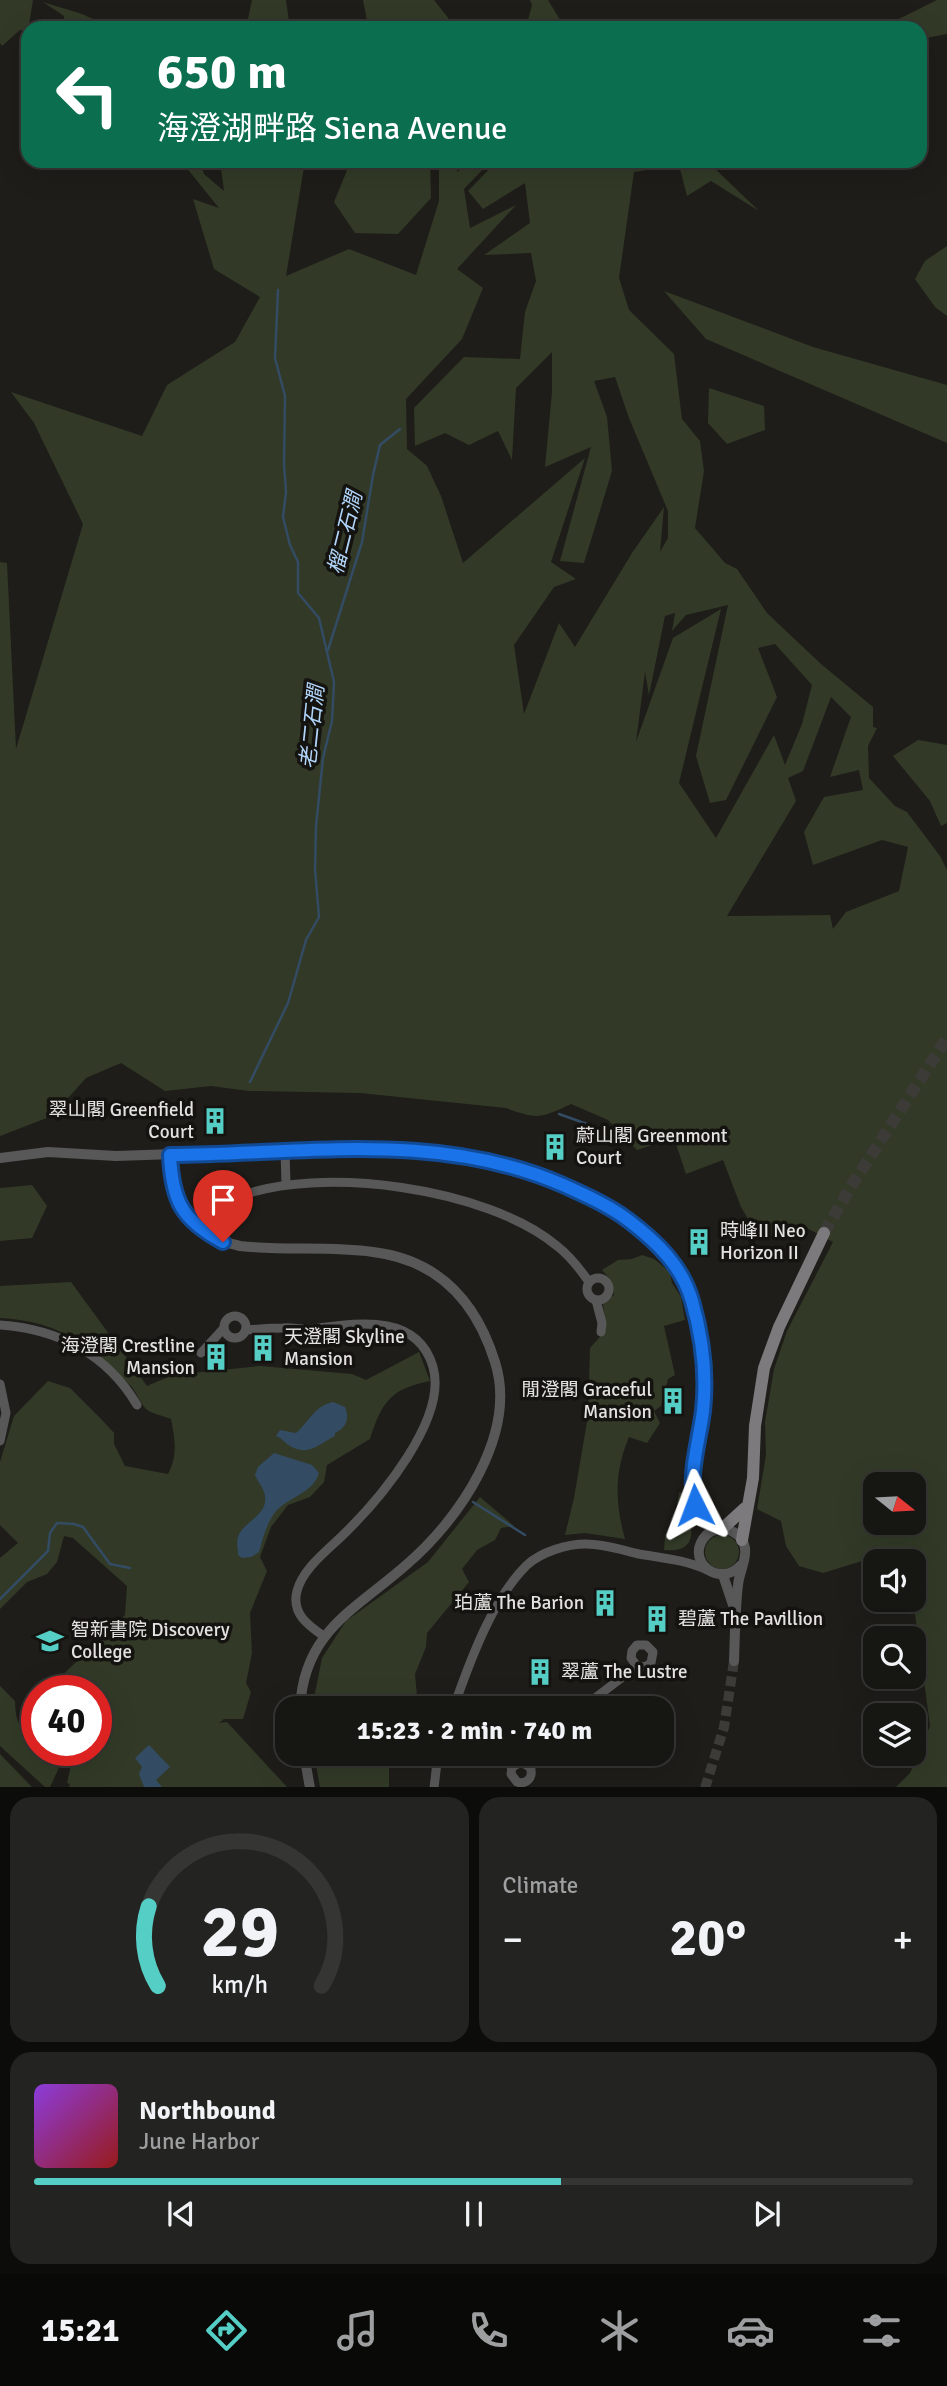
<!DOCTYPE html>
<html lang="en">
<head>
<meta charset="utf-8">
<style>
	:root { --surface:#161613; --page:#232321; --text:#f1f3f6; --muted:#9e9fa0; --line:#353533; --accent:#55cec5 }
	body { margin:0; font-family:Signika,"Noto Sans TC",sans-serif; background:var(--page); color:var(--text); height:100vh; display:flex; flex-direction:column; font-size:26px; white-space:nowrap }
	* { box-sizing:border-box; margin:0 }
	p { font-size:23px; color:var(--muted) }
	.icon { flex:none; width:38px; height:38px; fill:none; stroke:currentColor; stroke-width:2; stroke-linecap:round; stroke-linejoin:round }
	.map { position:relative; height:1787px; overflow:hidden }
	.drawer { display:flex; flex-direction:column; gap:10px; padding:10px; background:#0c0c0a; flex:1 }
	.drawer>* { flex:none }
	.top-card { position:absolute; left:21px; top:21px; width:906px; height:147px; border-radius:21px; box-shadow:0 7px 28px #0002,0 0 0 2px var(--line); background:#0b6e4f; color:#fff; overflow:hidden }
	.needle { width:46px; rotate:108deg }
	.controls { position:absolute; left:863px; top:1472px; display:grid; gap:14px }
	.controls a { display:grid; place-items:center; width:63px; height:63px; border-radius:14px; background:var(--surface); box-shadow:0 7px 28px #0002,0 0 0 2px var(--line); font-size:35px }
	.speed { position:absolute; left:21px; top:1675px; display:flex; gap:14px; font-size:35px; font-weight:700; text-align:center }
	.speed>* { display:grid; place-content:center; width:91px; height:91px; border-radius:50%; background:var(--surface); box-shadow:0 7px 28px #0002,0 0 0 2px var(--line); line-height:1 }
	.speed .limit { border:10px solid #d22; background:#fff; color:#111 }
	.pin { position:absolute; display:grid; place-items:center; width:60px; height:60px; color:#fff; margin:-72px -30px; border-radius:50% 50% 50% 0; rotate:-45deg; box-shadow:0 0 7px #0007 }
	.pin .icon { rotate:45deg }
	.me { position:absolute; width:77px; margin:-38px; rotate:357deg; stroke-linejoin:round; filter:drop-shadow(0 0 5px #0008) }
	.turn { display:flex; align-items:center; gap:24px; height:147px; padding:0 21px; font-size:32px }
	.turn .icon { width:91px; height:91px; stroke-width:2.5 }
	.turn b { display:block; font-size:49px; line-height:60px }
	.big { font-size:52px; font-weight:700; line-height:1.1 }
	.drawer .card { flex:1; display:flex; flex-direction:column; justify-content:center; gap:10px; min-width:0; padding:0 24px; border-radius:21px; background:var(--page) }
	.drawer .dial { align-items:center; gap:0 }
	.dial svg { height:182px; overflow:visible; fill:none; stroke:var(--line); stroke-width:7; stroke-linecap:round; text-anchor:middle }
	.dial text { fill:var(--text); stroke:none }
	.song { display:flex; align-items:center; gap:21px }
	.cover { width:84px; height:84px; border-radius:10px; background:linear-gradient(135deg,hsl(270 70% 55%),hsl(0 70% 35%)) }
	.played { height:7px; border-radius:4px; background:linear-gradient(90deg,var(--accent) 60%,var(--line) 60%) }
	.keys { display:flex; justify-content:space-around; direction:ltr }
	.heat { display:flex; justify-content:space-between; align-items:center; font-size:38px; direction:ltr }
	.drawer .tiles { flex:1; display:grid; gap:10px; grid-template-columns:1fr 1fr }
	.card:last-child { grid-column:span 2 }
	.trip { position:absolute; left:275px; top:1696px; width:399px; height:70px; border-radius:21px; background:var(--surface); box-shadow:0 7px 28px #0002,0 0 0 2px var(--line); font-weight:700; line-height:70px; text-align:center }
	.dock { display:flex; height:112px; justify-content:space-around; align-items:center; background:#090908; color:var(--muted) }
	.dock .icon { width:49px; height:49px }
	.dock .on { color:var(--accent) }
	.dock b { font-size:32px; color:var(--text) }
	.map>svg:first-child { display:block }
	.green { fill:#323a27; fill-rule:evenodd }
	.water { fill:#334b63 }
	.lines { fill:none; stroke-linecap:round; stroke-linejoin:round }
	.stream { stroke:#334b63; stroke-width:2.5 }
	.tertiary-tunnel { stroke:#3c3b37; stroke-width:10; stroke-dasharray:10 5; stroke-linecap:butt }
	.secondary-tunnel { stroke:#3c3b37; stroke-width:12; stroke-dasharray:12 6; stroke-linecap:butt }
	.minor { stroke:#595859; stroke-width:9 }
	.tertiary { stroke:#595859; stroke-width:10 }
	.secondary { stroke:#7c7a7c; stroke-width:12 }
	.route-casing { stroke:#114b97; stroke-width:18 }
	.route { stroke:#1a73e8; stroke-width:12 }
	.labels { text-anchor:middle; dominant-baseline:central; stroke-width:7; stroke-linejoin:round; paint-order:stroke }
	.poi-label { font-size:19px; fill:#e4e2e0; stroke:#151310; text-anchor:start }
	.water-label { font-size:21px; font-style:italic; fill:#b2d6fb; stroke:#151310 }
</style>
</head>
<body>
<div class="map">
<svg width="947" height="1788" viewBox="0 0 947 1788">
	<rect width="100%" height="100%" fill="#1e1d19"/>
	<g class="green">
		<polygon points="0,0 33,0 28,31 20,30 2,46 0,43"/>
		<polygon points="252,0 286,0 290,28 246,28"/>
		<polygon points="363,0 434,0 456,28 365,28 368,26"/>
		<polygon points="530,0 548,0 565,28 526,28 532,5"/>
		<polygon points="937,0 947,0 947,34 921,39 920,28 881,28"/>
		<polygon points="43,2 82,14 109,26 109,28 64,28 64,16"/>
		<path d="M181,161H200L204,174L224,191L220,161H305L286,276L349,249L416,275L439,201V161H457V172L473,161H491L464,189L470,228L516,205L457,269L483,288L462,339L406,399L407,449L427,466L441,496L463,563L585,458L551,562L576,579L554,587L514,645L524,714L559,623L575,647L632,553L664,507L660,552L668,538V511L629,418L615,377L594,381L607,417L612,471L584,563L560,561L591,447L545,467L552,392V352L516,388L512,460L498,431L469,445L445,433L415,446L414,408L464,357L520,359L525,312L536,281L531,253L484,255L530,223L525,183L483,209L468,191L497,161H707L759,211L711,181L687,196L679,165L634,172L619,278L629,310L674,354L682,419L700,441L704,471L695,528L725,563L737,569L767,613L821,664L873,707V727L877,728L868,746L869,778L895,806L907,812L940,856L947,870V1787H896L910,1773L930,1726L915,1614L910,1600H914V1561H875V1565L862,1561L823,1573L799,1566L786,1546L781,1521L757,1509L766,1455L765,1422L774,1369L787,1331L833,1242L805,1227L788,1240L756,1232L741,1207L723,1160L686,1174L674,1138L637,1150L608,1120L571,1104C541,1118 538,1120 506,1108L360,1093L249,1091L211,1086L165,1091L121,1063L86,1078L52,1116L0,1136V562L7,563L16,749L83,524L34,423L11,392L142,436L167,385L235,342L260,297L214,269L193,199L219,208ZM728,605L696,756L710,803L726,800L777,697L758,648L775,644L812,685L802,724L785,765L774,735L716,838L679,783L721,609L673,638L636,742L645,672L649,695L665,616L675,613L672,631L686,615ZM831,697L851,717L830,777L859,770L863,790L824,797L804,832L813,865L882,840L908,847L899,891L846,912L833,929L830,915L727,916L796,801L788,778L803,771ZM875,1484H914V1522H875Z"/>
		<polygon points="353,161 430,161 431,198 398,234 355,233 334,202 350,163"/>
		<polygon points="947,246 947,316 935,307 915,279 925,261"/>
		<polygon points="664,291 813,347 947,385 947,443 706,339"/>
		<polygon points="709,388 764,406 765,430 727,444 708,423"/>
		<polygon points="918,740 947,745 947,823 941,826 930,801 893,756"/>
		<polygon points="32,1185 47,1206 32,1238 0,1241 0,1188"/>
		<path d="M642,1255L654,1259L670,1272L672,1283L681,1297L685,1320L664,1326L675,1375L668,1379L661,1406L654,1411L660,1423L647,1443L629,1437C614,1472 615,1503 625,1539L585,1533L565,1535L574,1498L588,1416L590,1348L606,1330L603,1303L614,1295L610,1279L602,1270L618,1260L632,1259Z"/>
		<path d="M71,1282L147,1386L173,1375L260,1366L352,1374L366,1380L419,1352L430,1381C390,1389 382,1402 370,1439L327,1465L324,1482L310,1497L288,1505L271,1527L260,1557L267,1571L250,1613L252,1653L246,1683L251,1692L243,1719H224L219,1723L227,1722L287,1787H69L70,1784L67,1783L72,1761L66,1758L68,1750H96V1690H47L125,1615L127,1586L73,1538L64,1536L57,1562L47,1574L27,1582L0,1609V1558L18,1543L0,1525V1462L14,1416L48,1381L70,1388L103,1421L114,1433V1444L125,1466L168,1474C178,1455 175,1440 171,1419C164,1416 152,1414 146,1409C140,1403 137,1393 131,1386C89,1346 61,1321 0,1318V1286Z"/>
		<path d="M679,1492L682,1493C689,1515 706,1554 664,1550L665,1537H670L674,1530Z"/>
		<polygon points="480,1497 514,1526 501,1528 495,1540 477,1550 462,1569 469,1582 427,1633 426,1647 415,1674 417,1696 409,1708 312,1708 322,1658 346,1621 428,1562"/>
		<circle cx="722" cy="1552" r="17"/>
		<path d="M0,1686L15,1701C16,1723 18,1727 37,1738V1750H43L63,1759L50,1787H45L0,1746Z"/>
		<polygon points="0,1754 32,1787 0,1787"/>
		<polygon points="314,1754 389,1754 389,1787 320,1787"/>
	</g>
	<g class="water">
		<path d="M333,1402L345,1407C350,1419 346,1428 335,1433V1436C318,1444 310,1457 290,1446C285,1443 282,1438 276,1436L280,1430L296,1433C309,1422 314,1406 333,1402Z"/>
		<path d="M274,1453L312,1465L319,1473C313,1493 291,1496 277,1510C267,1521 263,1538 259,1552L251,1557L242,1558L238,1555C238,1549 236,1542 238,1537C243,1521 268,1516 265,1496C264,1488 258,1483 255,1475L258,1467Z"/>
		<polygon points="149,1745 170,1767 156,1780 162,1787 144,1787 139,1774 142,1767 135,1758"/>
	</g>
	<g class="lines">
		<g class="stream">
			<polyline points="328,650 362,542 373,475 380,445 400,429"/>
			<polyline points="250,1082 288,1003 306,940 319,917 315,869 316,826 323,758 332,721 334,682 319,618 298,593 298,562 290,545 283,517 286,492 284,464 285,396 275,358 278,290"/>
			<polyline points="559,1114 615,1134"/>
			<polyline points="473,1502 525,1535"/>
			<polyline points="0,1599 48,1551 50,1533 57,1523 74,1524 83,1527 110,1564 130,1568"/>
		</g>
		<polyline class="tertiary-tunnel" points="705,1788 724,1727 734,1661"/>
		<polyline class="secondary-tunnel" points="824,1233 850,1188 947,1038"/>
		<g class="minor">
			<polyline points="285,1150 286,1184"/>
			<circle cx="226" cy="1198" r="9"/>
			<path d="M235,1198C319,1164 488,1188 557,1246C570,1256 580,1269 589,1282"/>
			<circle cx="598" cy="1289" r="11"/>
			<polyline points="596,1300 602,1323 601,1332"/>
			<circle cx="235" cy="1327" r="11"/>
			<path d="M0,1325C58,1329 107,1354 137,1405"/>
			<path d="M246,1330C259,1329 271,1328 283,1328C292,1327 301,1330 310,1329C353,1324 417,1311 433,1367C448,1419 379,1500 344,1534C328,1550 303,1568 297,1591C291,1614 309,1626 325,1637"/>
			<polyline points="201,1353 224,1328"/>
			<polyline points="0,1384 6,1413 0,1441"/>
			<polyline points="457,1698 465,1702 468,1708"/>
			<path d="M446,1708L449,1702L457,1698C472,1656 494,1597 527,1565C541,1552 567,1544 586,1544C604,1544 622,1550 639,1554C662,1558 686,1560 707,1570"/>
			<polyline points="582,1708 637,1666 645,1667 651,1663 653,1652 646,1645 637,1645 632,1651 631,1658 637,1666"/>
			<path d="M498,1754L512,1767L511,1774L517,1782C527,1785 534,1777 530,1767"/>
			<polyline points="512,1767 521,1762 530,1767"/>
			<polyline points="530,1767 546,1754"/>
			<polyline points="434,1788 438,1754"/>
		</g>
		<g class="tertiary">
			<path d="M170,1155C172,1207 187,1234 240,1246C284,1251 329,1246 373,1252C438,1260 476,1301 495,1362C518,1434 459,1520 406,1565C355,1610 304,1631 300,1708"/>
			<polyline points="0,1158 48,1152 116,1156 347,1148 429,1151 452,1153 516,1167 543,1176 604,1204 638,1228 667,1255 678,1266 689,1291 700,1337 704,1384 692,1493 700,1514 717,1530"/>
			<polyline points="723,1575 733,1605"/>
			<path d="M734,1661C735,1636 735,1610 738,1585C739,1573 747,1559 745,1548C743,1537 733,1529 722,1529C714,1529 707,1533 703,1539C687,1563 720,1588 741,1565"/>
			<polyline points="304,1754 310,1788"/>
		</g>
		<g class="secondary">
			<polyline points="722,1529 745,1508"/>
			<polyline points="742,1540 753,1478 755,1426 764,1368 779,1327 824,1233"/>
		</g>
	</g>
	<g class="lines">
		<defs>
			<path id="route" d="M223,1242C182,1220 172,1201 170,1155C303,1154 437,1130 563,1185C585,1195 608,1205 628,1220C657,1242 682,1266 692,1301C702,1336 707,1375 703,1411C699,1442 688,1475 695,1505"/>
		</defs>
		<use href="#route" class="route-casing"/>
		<use href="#route" class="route"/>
	</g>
	<defs>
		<symbol id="building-bare" viewBox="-9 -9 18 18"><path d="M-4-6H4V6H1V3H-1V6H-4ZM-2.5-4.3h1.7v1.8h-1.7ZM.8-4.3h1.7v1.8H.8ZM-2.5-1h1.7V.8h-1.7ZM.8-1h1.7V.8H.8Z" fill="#55cec5" stroke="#151310" stroke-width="2.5" paint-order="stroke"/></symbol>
		<symbol id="school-bare" viewBox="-9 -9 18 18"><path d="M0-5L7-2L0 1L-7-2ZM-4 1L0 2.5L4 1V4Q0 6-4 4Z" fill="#55cec5" stroke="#151310" stroke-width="2.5" paint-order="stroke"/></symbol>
	</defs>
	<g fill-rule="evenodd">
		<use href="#building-bare" x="196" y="1102" width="38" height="38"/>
		<use href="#building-bare" x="536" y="1128" width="38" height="38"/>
		<use href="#building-bare" x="680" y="1223" width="38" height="38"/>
		<use href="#building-bare" x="244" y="1329" width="38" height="38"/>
		<use href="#building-bare" x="197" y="1338" width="38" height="38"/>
		<use href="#building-bare" x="654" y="1382" width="38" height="38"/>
		<use href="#building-bare" x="586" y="1584" width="38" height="38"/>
		<use href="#building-bare" x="638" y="1600" width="38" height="38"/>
		<use href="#school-bare" x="31" y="1622" width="38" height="38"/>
		<use href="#building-bare" x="521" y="1653" width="38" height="38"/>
	</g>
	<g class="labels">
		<g class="poi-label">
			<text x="194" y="1110" text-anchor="end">翠山閣 Greenfield<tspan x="194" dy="22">Court</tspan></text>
			<text x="576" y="1136">蔚山閣 Greenmont<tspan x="576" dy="22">Court</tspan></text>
			<text x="720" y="1231">時峰II Neo<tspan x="720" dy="22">Horizon II</tspan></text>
			<text x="284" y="1337">天澄閣 Skyline<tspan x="284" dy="22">Mansion</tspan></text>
			<text x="195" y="1346" text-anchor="end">海澄閣 Crestline<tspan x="195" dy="22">Mansion</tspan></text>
			<text x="652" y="1390" text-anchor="end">閒澄閣 Graceful<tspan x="652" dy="22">Mansion</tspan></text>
			<text x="584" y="1603" text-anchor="end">珀蘆 The Barion</text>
			<text x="678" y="1619">碧蘆 The Pavillion</text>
			<text x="71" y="1630">智新書院 Discovery<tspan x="71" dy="22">College</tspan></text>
			<text x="561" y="1672">翠蘆 The Lustre</text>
		</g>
		<g class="water-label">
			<text transform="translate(345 533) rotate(-76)">榴二石澗</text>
			<text transform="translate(312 727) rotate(-84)">老二石澗</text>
		</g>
	</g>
</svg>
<div class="controls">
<a><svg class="needle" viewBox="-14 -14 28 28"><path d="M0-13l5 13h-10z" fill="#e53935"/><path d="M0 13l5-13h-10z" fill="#9e9fa0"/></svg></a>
<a><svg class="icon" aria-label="sound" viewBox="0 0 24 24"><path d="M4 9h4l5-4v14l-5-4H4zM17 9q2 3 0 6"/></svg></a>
<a><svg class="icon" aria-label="search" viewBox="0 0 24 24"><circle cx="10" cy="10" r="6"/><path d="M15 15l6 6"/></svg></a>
<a><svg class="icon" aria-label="layers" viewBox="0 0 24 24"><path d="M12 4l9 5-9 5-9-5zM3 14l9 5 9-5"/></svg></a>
</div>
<div class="speed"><div class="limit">40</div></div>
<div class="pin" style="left:223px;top:1242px;background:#d93025"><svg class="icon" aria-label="arrive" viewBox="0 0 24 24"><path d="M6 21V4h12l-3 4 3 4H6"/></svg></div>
<svg class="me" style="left:695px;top:1505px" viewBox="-20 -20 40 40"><path d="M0-17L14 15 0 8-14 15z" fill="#1a73e8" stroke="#fff" stroke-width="4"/></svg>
<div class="trip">15:23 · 2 min · 740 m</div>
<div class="top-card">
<div class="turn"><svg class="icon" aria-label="left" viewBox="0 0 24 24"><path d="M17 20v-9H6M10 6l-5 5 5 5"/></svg><div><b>650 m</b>海澄湖畔路 Siena Avenue</div></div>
</div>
</div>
<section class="drawer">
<div class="tiles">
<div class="card dial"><svg viewBox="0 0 100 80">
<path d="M14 69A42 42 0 1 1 86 69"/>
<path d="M14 69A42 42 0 0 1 10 34" stroke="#55cec5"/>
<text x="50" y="56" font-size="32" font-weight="700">29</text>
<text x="50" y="72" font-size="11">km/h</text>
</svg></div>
<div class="card"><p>Climate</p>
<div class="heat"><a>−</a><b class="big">20°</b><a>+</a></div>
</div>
<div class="card">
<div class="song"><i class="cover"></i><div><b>Northbound</b><p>June Harbor</p></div></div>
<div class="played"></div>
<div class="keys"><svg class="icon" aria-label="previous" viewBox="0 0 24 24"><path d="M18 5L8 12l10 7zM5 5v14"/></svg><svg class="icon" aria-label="pause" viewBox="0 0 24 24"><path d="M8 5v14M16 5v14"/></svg><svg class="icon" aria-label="next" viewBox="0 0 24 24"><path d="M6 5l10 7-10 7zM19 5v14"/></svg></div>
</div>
</div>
</section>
<nav class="dock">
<b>15:21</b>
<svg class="icon on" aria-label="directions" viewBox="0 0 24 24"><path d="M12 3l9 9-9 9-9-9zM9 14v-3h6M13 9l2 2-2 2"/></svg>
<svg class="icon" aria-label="music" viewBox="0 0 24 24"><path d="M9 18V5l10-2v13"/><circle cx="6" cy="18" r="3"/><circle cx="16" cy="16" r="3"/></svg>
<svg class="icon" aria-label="phone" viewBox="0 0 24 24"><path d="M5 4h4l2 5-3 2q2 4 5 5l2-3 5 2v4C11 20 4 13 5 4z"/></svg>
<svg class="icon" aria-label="climate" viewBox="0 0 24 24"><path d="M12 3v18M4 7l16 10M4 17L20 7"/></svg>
<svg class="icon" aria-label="car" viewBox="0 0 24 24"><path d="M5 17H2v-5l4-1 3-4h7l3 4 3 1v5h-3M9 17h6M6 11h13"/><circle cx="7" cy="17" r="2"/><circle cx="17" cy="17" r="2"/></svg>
<svg class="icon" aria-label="filters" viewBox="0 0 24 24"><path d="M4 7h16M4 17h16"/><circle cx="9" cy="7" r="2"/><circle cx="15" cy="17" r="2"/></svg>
</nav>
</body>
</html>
